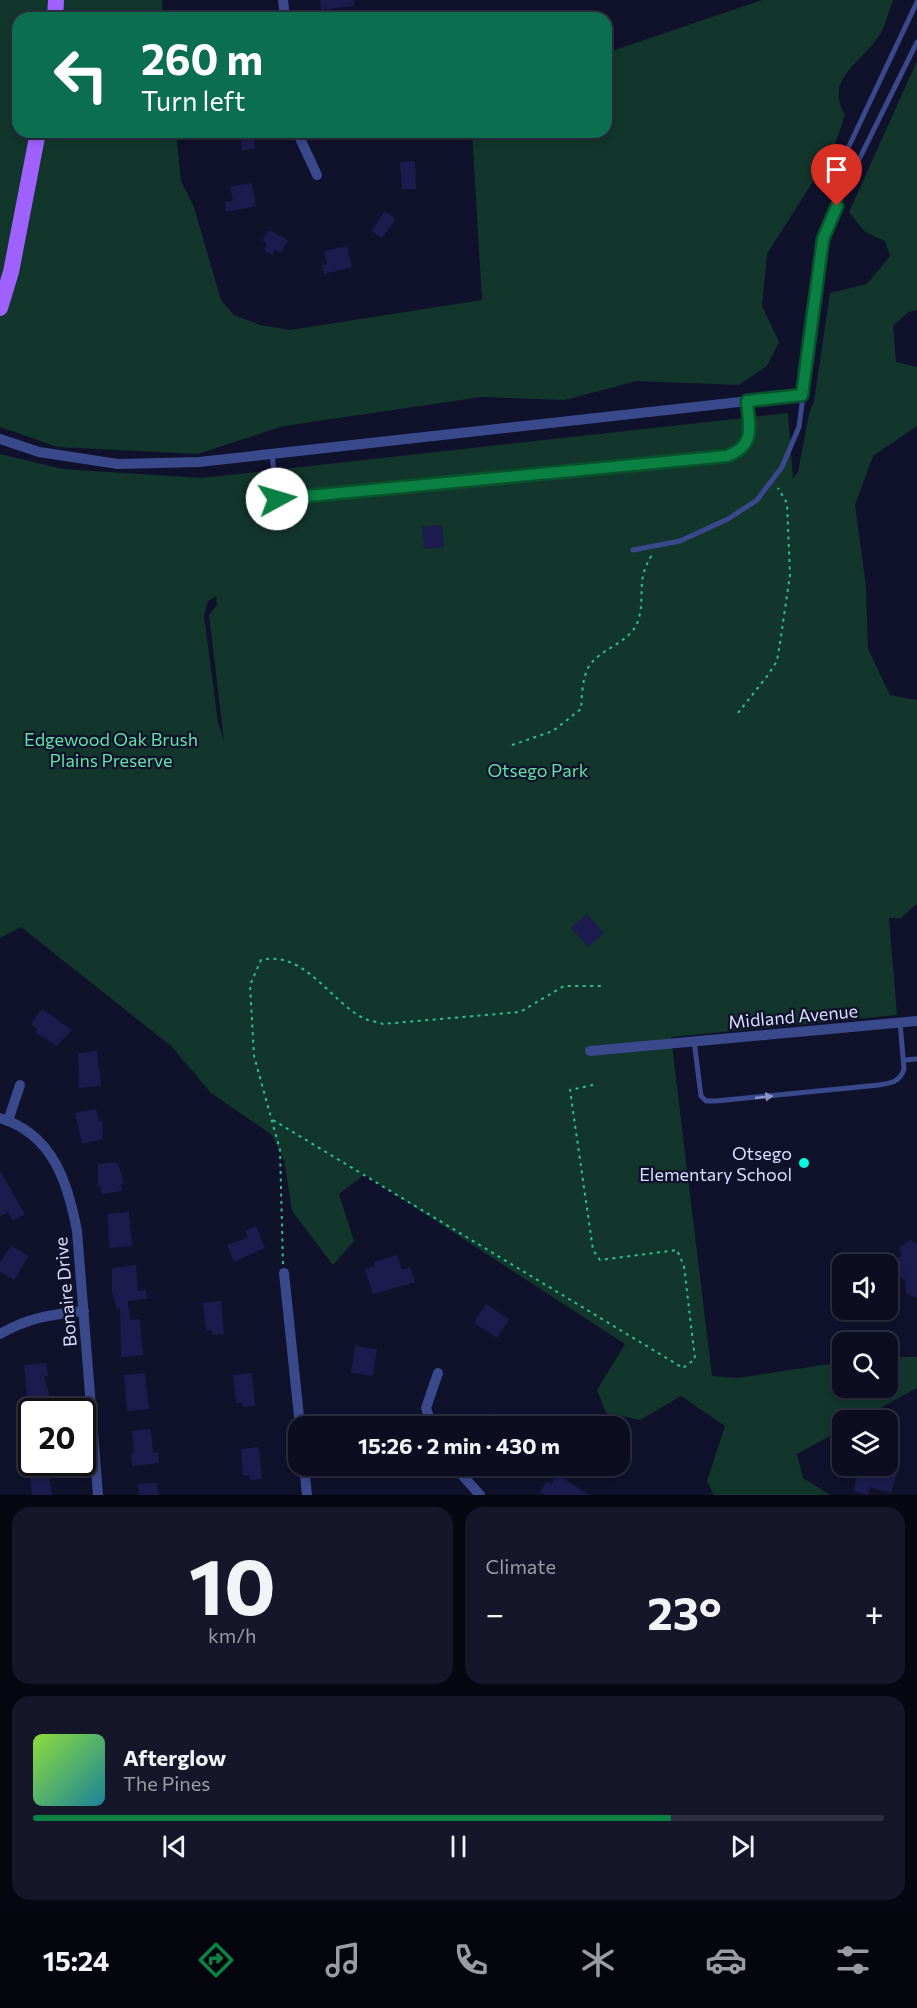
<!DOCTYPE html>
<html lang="en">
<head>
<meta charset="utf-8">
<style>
	:root { --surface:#0c0d20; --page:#151629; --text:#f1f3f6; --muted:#9a9ca5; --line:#2c2d3e; --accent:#0b8043 }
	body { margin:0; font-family:Commissioner,sans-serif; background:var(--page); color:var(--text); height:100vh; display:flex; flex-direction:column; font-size:22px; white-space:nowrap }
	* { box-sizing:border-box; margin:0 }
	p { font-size:20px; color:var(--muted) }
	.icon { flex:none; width:33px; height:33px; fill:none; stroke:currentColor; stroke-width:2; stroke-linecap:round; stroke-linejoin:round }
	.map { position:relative; height:1495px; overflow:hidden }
	.drawer { display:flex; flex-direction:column; gap:12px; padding:12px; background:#070712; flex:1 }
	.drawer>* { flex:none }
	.banner { position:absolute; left:12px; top:12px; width:600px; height:126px; border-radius:18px; box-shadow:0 3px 9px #0003,0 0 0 2px var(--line); background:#0b6e4f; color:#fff; overflow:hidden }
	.buttons { position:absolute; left:832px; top:1254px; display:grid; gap:12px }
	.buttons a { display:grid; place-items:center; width:66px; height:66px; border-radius:12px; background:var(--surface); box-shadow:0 3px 9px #0003,0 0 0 2px var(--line); font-size:30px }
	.speed { position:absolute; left:18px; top:1398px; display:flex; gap:12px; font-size:30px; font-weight:700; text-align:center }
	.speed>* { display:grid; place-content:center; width:78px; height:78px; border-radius:50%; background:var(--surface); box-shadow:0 3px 9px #0003,0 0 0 2px var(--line); line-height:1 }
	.speed .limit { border:3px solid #111; border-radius:9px; background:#fff; color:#111 }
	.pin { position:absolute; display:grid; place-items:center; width:51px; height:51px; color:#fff; margin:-62px -26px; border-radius:50% 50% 50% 0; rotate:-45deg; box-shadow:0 0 6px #0007 }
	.pin .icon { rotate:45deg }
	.me { position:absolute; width:66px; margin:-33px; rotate:84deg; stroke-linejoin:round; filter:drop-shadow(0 0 4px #0008) }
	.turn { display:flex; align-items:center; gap:21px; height:126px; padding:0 30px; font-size:27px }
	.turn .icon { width:78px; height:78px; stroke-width:2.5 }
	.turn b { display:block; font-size:42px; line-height:51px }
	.big { font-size:45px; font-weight:700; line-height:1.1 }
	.drawer .widget { flex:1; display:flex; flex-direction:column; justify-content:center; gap:9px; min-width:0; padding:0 21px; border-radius:18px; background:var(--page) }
	.drawer .dial { align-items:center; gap:0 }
	.dial b { font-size:78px; line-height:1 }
	.song { display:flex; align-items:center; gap:18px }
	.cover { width:72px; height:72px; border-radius:9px; background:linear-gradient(135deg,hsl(90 70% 55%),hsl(190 70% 35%)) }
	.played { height:6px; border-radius:3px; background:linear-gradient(90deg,var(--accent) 75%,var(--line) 75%) }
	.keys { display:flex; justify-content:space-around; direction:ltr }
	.heat { display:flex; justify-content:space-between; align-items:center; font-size:33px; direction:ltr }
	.drawer .tiles { flex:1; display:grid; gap:12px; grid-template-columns:1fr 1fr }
	.widget:last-child { grid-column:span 2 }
	.trip { position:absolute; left:288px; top:1416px; width:342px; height:60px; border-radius:18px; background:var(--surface); box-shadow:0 3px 9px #0003,0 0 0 2px var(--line); font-weight:700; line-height:60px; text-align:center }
	.tab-bar { display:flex; height:96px; justify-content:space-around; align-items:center; background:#05050d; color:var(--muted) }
	.tab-bar .icon { width:42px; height:42px }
	.tab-bar .active { color:var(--accent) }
	.tab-bar b { font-size:27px; color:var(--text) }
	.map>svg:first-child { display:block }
	.green { fill:#12352c; fill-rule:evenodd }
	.building { fill:#1b1c4d }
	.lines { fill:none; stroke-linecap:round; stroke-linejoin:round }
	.path { stroke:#2bc195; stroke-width:2; stroke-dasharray:3 4.5; stroke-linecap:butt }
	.service { stroke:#39498b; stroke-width:5 }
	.minor { stroke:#39498b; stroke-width:10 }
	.primary { stroke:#9f61ff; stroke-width:16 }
	.oneway { fill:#8a94c5 }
	.route-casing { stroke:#07532c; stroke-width:15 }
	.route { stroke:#0b8043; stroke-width:10 }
	.poi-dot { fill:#06ffde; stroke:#10112b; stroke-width:2 }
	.labels { text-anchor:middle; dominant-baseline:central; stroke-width:4.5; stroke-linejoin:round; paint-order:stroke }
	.park-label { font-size:18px; fill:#5fe5a5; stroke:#10112b }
	.street-label { font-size:18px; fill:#dadeff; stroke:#10112b }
	.poi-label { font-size:18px; fill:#dadeff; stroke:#10112b; text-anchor:end }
</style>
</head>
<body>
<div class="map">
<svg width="917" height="1495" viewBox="0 0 917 1495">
	<rect width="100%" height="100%" fill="#10112b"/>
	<g class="green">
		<path d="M0,0H162L163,18H18V132H176L181,181L194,207L221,300L234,315L261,325L290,330L482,300L472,132H606V53L762,0H893C888,13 885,29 876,40C857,66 825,80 845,115L833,150L767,254L762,306L779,342L767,366L739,385L637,381L565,400L482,397L284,426L198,454L58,447L0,427Z"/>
		<path d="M917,61V310L909,312L893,326L896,362L917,367V426L873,456L855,505L866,586L868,649L890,695L917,700V904L901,918H889L897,1015L671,1037L712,1376L738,1378L843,1362V1388H888V1357H917V1388L858,1420H843V1429L797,1454L803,1478L830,1495H714L707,1481L725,1426L681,1396L640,1420L606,1413L597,1390L625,1344L362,1173L361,1177L339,1194L354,1241L333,1265L292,1211L284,1160L272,1135L211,1093L171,1046L21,927L0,938V454L63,469L201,478L788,413L793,479L798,472L809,414L814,401L830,293L867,284L890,256L885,241L865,232L849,212ZM216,596L217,605L209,615L224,741L218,722L204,616L208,601Z"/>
	</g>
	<g class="building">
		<polygon points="320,0 354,0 354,6 321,10"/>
		<polygon points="240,132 254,132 255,149 242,150"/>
		<polygon points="415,161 416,189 402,189 400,162"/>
		<polygon points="252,183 256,206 226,212 225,202 233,201 230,187"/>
		<polygon points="385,211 396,219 382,238 371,231"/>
		<polygon points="269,230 288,240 281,253 275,249 272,255 264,250 267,244 262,241"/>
		<polygon points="347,246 352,267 324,274 322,265 327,264 324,251"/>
		<polygon points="442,525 444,547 424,549 422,527"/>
		<polygon points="587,914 604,933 588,947 571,928"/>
		<polygon points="42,1009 72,1030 56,1046 35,1032 37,1029 31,1024"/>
		<polygon points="97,1051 101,1086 79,1088 78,1053"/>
		<polygon points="96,1109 99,1121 102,1120 103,1139 82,1144 75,1113"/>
		<polygon points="118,1162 124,1184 121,1184 122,1191 101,1194 101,1186 98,1186 98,1164"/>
		<polygon points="0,1171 25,1214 13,1221 8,1212 0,1216"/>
		<polygon points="129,1212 132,1246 109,1248 108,1214"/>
		<polygon points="256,1226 265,1248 234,1262 227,1245 248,1237 245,1231"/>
		<polygon points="910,1240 917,1244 917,1298 906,1293 905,1280 894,1275 893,1262 901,1256 900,1247"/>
		<polygon points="11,1246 29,1256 14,1280 0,1272 0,1262"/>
		<polygon points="397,1255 402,1270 410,1267 415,1282 373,1294 365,1270 375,1266 374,1262"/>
		<polygon points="136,1265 138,1291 146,1290 147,1299 128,1301 130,1320 140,1319 143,1355 121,1357 120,1308 117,1308 112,1293 112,1270 113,1268"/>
		<polygon points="221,1301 224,1334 212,1335 212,1330 206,1331 203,1303"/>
		<polygon points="486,1304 509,1319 497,1338 474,1323"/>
		<polygon points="355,1346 377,1349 373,1376 351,1373"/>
		<polygon points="46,1363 48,1376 44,1376 49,1395 45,1408 31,1410 31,1405 28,1405 24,1365"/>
		<polygon points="145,1373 149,1409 127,1411 124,1375"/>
		<polygon points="252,1373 255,1406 242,1407 242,1403 236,1403 233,1375"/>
		<polygon points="493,1413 501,1421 507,1415 518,1426 479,1426"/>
		<polygon points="151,1429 153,1453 158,1452 159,1463 132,1466 131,1454 134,1453 132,1431"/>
		<polygon points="259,1447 262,1479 250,1480 249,1475 243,1476 241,1449"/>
		<polygon points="860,1466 893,1466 898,1470 891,1493 870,1487 868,1495 853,1491"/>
		<polygon points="49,1473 52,1495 32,1495 30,1475"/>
		<polygon points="557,1474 589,1495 545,1495 540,1492 547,1481 551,1484"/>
		<polygon points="157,1483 158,1495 139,1495 138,1484"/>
	</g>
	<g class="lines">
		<g class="path">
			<polyline points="738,713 768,675 777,661 780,643 790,575 787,503 778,488"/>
			<path d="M512,745L553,731L581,709C582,696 582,680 588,668C599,648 630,644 638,621C646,596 635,581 652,555"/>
			<polyline points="273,1120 683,1368 695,1359 684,1266 677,1250 600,1260 593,1250 570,1090 593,1085"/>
			<path d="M283,1264L280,1150L254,1056L250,985L261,960C305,950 330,1002 365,1019C371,1021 378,1022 383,1024L520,1012L564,986H603"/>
		</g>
		<g class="service">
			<polyline points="833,180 917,2"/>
			<polyline points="272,454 277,499 727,456 741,451 747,444 747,401"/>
			<polyline points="633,550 680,541 728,519 757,500 782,467 799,427 823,239 844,190 917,42"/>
			<path d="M694,1041L701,1096L706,1101H716L879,1085C891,1083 900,1082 904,1069L900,1022"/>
			<polyline points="904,1060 917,1059"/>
		</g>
		<g class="minor">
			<polyline points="283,0 285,18"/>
			<polyline points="297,132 317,175"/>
			<polyline points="0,439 39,452 118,464 199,462 803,395"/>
			<polyline points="590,1051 917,1021"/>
			<path d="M0,1118C53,1134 68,1183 77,1231L98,1495"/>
			<polyline points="8,1121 20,1085"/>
			<polyline points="284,1273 300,1426"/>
			<path d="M0,1334C27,1318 53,1314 84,1311"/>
			<polyline points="432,1426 426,1408 438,1373"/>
			<polyline points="304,1466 307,1495"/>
			<polyline points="454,1466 480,1495"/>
		</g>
		<g class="primary">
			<polyline points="55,18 56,0"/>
			<polyline points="0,308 11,272 38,132"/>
		</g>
	</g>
	<defs><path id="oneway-solid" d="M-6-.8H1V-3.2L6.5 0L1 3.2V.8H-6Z" transform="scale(1.5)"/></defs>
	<use class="oneway" href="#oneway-solid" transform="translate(764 1097) rotate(-6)"/>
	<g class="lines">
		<defs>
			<path id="route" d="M277,499L727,456C756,445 749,428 747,401L802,395L823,239L837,206"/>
		</defs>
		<use href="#route" class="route-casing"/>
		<use href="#route" class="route"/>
	</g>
	<circle class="poi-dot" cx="804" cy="1163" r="6"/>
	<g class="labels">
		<g class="park-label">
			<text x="111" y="739">Edgewood Oak Brush<tspan x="111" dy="21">Plains Preserve</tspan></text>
			<text x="538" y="770">Otsego Park</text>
		</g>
		<g class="street-label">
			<text transform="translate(793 1016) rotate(-5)">Midland Avenue</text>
			<text transform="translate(65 1292) rotate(-95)">Bonaire Drive</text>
		</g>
		<g class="poi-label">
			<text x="792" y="1153">Otsego<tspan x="792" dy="21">Elementary School</tspan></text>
		</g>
	</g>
</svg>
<div class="buttons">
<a><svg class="icon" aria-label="sound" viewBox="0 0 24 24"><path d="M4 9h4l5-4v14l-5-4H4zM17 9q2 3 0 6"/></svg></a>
<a><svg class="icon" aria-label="search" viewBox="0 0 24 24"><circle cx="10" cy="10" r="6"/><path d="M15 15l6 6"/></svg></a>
<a><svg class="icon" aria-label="layers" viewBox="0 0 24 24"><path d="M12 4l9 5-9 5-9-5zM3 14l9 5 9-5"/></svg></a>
</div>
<div class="speed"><div class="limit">20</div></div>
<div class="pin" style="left:837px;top:206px;background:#d93025"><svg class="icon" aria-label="arrive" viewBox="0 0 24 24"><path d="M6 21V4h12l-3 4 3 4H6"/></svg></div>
<svg class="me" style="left:277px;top:499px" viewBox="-20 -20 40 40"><circle r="19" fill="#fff"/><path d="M0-13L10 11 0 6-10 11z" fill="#0b8043"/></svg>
<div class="trip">15:26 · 2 min · 430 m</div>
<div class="banner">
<div class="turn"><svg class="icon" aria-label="left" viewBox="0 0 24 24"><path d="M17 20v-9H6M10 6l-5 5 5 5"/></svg><div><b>260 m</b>Turn left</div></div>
</div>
</div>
<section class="drawer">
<div class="tiles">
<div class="widget dial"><b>10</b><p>km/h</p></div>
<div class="widget"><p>Climate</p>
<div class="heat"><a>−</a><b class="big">23°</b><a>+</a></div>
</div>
<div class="widget">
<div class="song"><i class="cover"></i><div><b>Afterglow</b><p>The Pines</p></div></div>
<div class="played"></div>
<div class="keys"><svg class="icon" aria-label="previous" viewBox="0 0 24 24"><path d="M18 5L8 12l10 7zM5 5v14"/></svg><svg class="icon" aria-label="pause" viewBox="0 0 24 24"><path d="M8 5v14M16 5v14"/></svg><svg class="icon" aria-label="next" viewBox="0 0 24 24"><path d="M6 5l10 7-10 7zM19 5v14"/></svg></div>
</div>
</div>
</section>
<nav class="tab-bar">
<b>15:24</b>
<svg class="icon active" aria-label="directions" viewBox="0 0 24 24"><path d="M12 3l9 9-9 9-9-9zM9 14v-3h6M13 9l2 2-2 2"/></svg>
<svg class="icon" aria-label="music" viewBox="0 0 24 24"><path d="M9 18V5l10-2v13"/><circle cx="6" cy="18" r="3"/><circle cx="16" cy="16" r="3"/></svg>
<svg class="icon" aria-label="phone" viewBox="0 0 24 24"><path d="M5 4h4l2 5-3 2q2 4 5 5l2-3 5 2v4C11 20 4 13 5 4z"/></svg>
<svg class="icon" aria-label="climate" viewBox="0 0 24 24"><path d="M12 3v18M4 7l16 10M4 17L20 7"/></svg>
<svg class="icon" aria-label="car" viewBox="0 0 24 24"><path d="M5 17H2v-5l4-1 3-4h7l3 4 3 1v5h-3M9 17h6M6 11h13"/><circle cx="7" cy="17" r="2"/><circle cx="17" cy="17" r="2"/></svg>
<svg class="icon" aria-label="filters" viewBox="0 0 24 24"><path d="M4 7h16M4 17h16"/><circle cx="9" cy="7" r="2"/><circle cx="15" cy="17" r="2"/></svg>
</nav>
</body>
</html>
